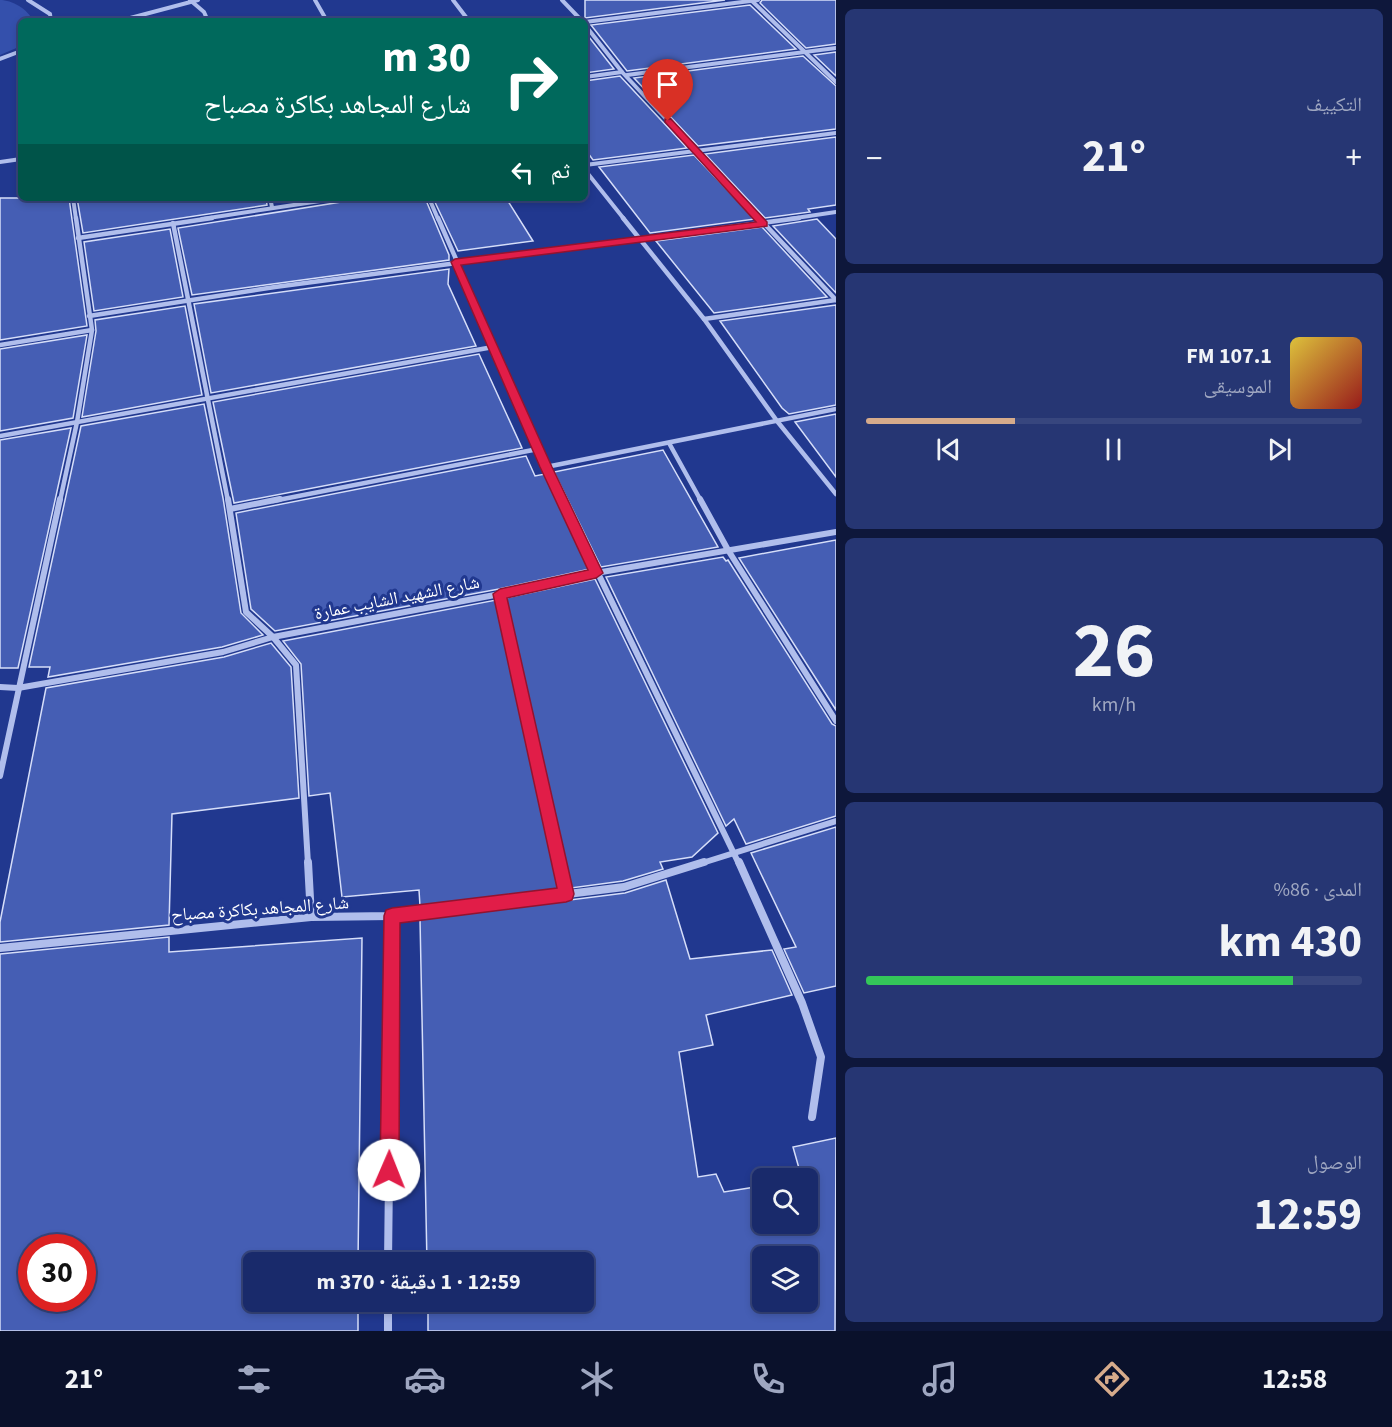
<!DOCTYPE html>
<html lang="ar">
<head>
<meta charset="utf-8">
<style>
	:root { --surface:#192a6b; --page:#263673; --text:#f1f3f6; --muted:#9fa7c1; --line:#37467e; --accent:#d6ab8b }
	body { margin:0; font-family:"Source Sans 3","Noto Naskh Arabic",sans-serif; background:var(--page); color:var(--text); direction:rtl; height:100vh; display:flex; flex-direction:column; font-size:22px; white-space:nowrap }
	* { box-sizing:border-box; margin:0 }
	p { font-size:20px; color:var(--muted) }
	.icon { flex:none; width:33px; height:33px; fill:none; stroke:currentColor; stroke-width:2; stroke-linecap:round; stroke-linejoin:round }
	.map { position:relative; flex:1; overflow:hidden; direction:ltr }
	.details { display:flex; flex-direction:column; gap:9px; padding:9px; background:#0e173b; width:556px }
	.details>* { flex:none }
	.top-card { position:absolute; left:18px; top:18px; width:570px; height:183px; border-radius:9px; box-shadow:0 3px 9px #0003,0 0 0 2px var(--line); direction:rtl; background:#00695c; color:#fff; overflow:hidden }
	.tools { position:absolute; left:752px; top:1168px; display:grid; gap:12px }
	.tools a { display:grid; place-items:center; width:66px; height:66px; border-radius:9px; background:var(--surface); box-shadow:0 3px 9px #0003,0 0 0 2px var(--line); font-size:30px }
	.speed { position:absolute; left:18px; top:1234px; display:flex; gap:12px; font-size:30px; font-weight:700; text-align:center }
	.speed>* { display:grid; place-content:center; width:78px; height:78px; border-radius:50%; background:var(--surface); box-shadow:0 3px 9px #0003,0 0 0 2px var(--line); line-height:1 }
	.speed .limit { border:9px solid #d22; background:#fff; color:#111 }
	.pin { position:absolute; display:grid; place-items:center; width:51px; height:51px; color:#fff; margin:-62px -26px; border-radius:50% 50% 50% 0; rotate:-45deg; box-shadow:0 0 6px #0007 }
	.pin .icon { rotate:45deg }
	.me { position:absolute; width:66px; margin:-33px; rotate:1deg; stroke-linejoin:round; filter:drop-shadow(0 0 4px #0008) }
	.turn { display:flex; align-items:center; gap:21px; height:126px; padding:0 18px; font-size:27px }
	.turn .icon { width:78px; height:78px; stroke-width:2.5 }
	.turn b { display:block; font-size:42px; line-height:51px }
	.then { display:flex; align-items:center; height:57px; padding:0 18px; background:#0003; gap:12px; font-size:22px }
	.big { font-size:45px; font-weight:700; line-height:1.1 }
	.details .widget { flex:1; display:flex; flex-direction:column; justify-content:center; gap:9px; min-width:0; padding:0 21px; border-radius:9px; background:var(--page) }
	.details .dial { align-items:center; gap:0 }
	.dial b { font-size:78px; line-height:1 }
	.song { display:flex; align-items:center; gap:18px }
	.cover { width:72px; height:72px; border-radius:9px; background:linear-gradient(135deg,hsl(50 70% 55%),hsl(0 70% 35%)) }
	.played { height:6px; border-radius:3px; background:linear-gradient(90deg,var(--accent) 30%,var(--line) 30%) }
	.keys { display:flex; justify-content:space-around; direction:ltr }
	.heat { display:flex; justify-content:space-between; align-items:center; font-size:33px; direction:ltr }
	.charge { height:9px; border-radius:4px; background:linear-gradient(90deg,#34c759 86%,var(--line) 0) }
	.trip { position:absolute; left:243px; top:1252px; width:351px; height:60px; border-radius:9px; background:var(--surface); box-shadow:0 3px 9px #0003,0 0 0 2px var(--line); font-weight:700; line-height:60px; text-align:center; direction:rtl }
	.menu { display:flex; height:96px; justify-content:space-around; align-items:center; background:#0a112b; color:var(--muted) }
	.menu .icon { width:42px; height:42px }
	.menu .on { color:var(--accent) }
	.menu b { font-size:27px; color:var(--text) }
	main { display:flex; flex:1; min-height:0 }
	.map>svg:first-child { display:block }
	.green { fill:#3450ac }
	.building { fill:#455eb4; stroke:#d6def9; stroke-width:1.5; fill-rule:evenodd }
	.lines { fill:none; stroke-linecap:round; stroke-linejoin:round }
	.street-far3 { stroke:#b0beec; stroke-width:4 }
	.street-far2 { stroke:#b0beec; stroke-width:4.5 }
	.street-far1 { stroke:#b0beec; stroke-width:6 }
	.street { stroke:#b0beec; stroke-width:8 }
	.route { fill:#e11d48; stroke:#92132f; stroke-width:1.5 }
	.labels { text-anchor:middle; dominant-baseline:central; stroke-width:6; stroke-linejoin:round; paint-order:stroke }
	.street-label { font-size:18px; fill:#fff; stroke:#21388f }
</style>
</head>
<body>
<main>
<section class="details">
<div class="widget"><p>التكييف</p>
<div class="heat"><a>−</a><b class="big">21°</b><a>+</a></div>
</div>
<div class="widget">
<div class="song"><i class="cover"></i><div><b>107.1 FM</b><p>الموسيقى</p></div></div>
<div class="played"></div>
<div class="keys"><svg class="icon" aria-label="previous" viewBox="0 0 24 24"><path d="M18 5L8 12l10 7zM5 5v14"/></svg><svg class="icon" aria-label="pause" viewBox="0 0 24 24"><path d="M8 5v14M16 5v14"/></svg><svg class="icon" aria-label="next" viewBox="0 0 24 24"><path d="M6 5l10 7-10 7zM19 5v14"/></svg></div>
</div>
<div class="widget dial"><b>26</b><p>km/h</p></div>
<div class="widget"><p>المدى · 86%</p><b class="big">430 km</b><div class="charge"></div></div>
<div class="widget"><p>الوصول</p><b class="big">12:59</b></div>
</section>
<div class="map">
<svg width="836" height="1331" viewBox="0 0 836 1331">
	<rect width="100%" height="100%" fill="#21388f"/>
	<path class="green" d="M0,0C12,0 28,9 33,21H21V46L0,55Z"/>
	<g class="building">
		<polygon points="585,0 725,0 585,18"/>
		<polygon points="762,0 836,0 836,44 806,48 760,3"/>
		<polygon points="750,5 796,49 627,71 591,25"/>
		<polygon points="585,32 614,69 585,73"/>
		<polygon points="836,52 836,76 814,55"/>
		<polygon points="803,56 836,86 836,129 698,146 634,78"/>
		<polygon points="620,76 687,148 593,160 585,149 585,81"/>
		<polygon points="836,137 836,205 808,209 810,212 765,218 705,154"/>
		<polygon points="694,155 755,219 650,233 599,167"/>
		<polygon points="0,198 69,198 87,326 0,340"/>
		<polygon points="77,198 266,198 267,205 83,233"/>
		<polygon points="344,198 425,198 449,255 449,260 192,295 178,228 341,202"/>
		<polygon points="433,198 506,198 533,241 458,251"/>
		<polygon points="817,219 836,239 836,293 773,226"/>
		<polygon points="762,227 827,297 714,313 656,241"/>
		<polygon points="170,229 183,297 94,311 84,242"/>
		<polygon points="449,269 448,284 476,346 211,393 194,304"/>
		<polygon points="836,305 836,405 789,414 782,408 720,321"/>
		<polygon points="185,306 202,395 82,417 96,331 95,320"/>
		<polygon points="87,335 73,418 0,431 0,349"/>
		<polygon points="479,354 522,448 234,503 213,402"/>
		<polygon points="204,404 223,498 241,613 263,635 222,647 48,677 50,667 29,667 81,426"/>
		<polygon points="836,414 836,477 795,422"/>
		<polygon points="71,428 18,668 0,668 0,440"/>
		<polygon points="663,450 718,547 601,567 554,472"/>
		<polygon points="526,456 535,476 545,474 590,569 499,589 275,631 251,609 236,513"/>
		<polygon points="836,540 836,710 739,558"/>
		<polygon points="723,557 726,561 728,560 832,724 836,726 836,816 746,844 734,819 726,826 606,577"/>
		<polygon points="595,579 718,833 692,857 660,862 663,869 623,881 571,888 506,598"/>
		<polygon points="496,600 559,889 420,906 419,890 342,897 330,793 309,796 301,664 283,641"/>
		<polygon points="271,643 291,667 299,798 172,814 169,925 0,942 0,922 46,688 224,657"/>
		<polygon points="836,827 836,986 804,993 784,949 796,947 751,853"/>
		<path d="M666,880L690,959L772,950L792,995L706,1015L713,1045L679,1052L698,1177L716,1174L724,1192L762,1186V1224H807V1179H802L793,1147L836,1138L835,1331H428V1302H584V1263H427L420,919L625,893ZM762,1257H807V1302H762Z"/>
		<path d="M169,937V952L362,938L358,1263H254V1302H358V1331H0V954ZM32,1248H82V1299H32Z"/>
	</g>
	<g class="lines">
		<g class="street-far3">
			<polyline points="28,0 50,14 51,21"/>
			<polyline points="190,0 204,12 208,21"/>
			<polyline points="315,0 327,21"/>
			<polyline points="453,0 469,21"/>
			<polyline points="562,0 582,21"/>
			<polyline points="751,0 836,82"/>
			<polyline points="119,21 198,0"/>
			<polyline points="585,22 758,0"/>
			<polyline points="585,25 622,72 760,219"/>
			<polyline points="0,59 21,51"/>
			<polyline points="627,75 836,48"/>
			<polyline points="585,77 622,72"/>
			<polyline points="0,162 21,159"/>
			<polyline points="585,165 836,133"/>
			<polyline points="585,170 624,219"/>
			<polyline points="73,198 76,219"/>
			<polyline points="270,198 272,207"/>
			<polyline points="429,198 438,219"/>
			<polyline points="202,219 340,198"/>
			<polyline points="789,219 836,212"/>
		</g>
		<g class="street-far2">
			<polyline points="438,218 562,501"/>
			<polyline points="623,218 704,319 777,421 836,494"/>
			<polyline points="759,218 836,300"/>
			<polyline points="173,223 228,501"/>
			<polyline points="78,238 212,218"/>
			<polyline points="89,316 275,287 799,218"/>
			<polyline points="704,319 836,300"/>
			<polyline points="0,345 92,330"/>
			<polyline points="0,436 493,347"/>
			<polyline points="669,443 701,501"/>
			<polyline points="546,467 836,409"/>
			<polyline points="60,501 77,422 92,330 76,218"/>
			<polyline points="273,501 538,449"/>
		</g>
		<g class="street-far1">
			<polyline points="228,499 246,612 273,637 296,665 308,864"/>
			<polyline points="562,499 739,864"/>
			<polyline points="700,499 728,550 836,721"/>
			<polyline points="230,509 280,499"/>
			<polyline points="500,594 559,864"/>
			<polyline points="0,687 18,688 223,652 273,637 500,594 596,573 836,532"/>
			<polyline points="0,776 60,499"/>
			<polyline points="699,864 836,821"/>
		</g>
		<g class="street">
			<polyline points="308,862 311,917"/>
			<polyline points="559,862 566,894"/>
			<polyline points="739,862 802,1003 821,1057 812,1117"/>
			<polyline points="0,948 311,917 392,916 624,887 704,862"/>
			<polyline points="388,1263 392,916"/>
			<polyline points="388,1302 388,1331"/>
		</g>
	</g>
	<polygon class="route" points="665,119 671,119 767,222 767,226 461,265 552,467 603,573 596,578 507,598 574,894 572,900 566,902 400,923 399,1170 396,1177 389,1180 383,1177 380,1170 384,916 386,910 392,908 557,888 493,594 500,589 588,570 540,467 451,262 455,259 756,222 665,122"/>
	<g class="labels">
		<g class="street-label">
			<text transform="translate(397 598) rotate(-11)">شارع الشهيد الشايب عمارة</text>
			<text transform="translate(260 909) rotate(-4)">شارع المجاهد بكاكرة مصباح</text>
		</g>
	</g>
</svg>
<div class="tools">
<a><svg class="icon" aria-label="search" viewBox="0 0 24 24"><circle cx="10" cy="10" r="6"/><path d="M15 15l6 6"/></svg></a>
<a><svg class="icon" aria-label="layers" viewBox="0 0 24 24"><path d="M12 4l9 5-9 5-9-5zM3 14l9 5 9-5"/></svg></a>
</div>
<div class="speed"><div class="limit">30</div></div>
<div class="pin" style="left:668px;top:121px;background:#d93025"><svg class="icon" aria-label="arrive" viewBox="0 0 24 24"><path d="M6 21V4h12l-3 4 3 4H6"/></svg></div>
<svg class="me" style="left:389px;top:1170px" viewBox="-20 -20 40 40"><circle r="19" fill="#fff"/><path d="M0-13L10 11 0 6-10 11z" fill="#e11d48"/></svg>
<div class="trip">12:59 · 1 دقيقة · 370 m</div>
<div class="top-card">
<div class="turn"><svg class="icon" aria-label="right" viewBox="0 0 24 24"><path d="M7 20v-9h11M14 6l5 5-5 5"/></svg><div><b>30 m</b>شارع المجاهد بكاكرة مصباح</div></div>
<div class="then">ثم<svg class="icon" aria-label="left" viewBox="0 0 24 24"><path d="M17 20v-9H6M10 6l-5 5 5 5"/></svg></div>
</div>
</div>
</main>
<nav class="menu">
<b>12:58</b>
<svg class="icon on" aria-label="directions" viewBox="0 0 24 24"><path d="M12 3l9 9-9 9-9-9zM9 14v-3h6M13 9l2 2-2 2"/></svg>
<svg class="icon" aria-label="music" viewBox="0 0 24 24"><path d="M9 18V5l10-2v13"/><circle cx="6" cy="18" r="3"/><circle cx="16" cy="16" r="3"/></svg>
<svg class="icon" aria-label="phone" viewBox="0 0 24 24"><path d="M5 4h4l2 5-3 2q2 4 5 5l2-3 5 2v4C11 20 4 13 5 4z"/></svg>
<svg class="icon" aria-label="climate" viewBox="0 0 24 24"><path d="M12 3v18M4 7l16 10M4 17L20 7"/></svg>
<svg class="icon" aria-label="car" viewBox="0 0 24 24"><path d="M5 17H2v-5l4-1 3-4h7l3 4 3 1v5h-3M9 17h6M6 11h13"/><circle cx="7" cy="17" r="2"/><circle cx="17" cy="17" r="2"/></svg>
<svg class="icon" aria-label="filters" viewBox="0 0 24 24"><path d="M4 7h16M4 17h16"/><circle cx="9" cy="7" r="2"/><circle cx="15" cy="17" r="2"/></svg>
<b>21°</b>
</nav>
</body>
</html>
